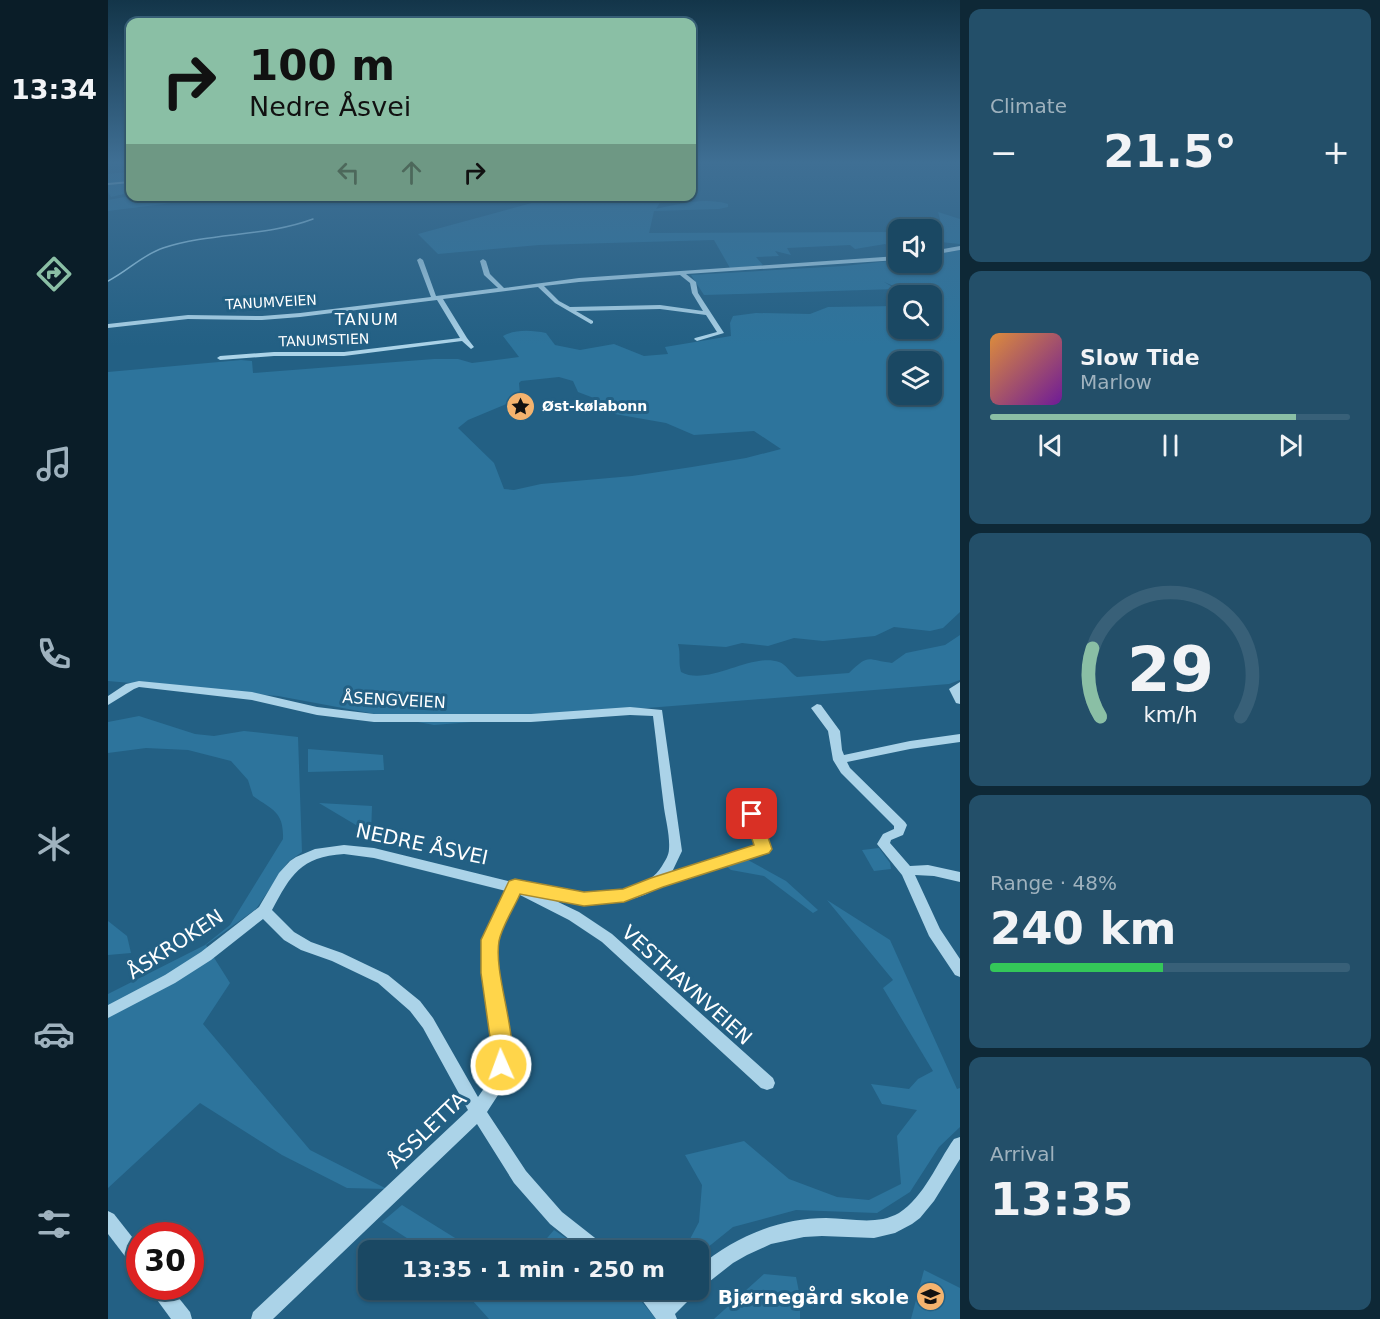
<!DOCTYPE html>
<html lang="en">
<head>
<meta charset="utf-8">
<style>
	:root { --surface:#1a4863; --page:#234f69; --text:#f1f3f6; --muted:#9fb2be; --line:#386078; --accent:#8abfa5 }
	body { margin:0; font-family:"DejaVu Sans",sans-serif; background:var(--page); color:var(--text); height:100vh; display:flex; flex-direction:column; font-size:22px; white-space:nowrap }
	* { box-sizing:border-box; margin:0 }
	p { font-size:20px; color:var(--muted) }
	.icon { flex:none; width:33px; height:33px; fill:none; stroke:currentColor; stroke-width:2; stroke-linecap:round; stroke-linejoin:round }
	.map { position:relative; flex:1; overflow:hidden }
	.drawer { display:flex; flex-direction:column; gap:9px; padding:9px; background:#0e2836; width:420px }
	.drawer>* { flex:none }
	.banner { position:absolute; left:18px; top:18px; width:570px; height:183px; border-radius:12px; box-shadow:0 2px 4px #0004,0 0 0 2px var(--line); background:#8abfa5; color:#111; overflow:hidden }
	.tools { position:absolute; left:780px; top:219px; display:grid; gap:12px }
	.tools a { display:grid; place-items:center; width:54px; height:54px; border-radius:12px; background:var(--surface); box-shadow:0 2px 4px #0004,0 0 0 2px var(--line); font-size:30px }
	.speed { position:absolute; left:18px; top:1222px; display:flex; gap:12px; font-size:30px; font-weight:700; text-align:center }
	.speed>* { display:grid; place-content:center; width:78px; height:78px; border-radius:50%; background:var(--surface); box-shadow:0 2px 4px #0004,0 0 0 2px var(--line); line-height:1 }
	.speed .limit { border:9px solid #d22; background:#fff; color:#111 }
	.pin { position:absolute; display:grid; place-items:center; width:51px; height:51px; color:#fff; margin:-26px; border-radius:12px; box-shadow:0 3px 9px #0006 }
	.me { position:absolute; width:66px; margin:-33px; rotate:358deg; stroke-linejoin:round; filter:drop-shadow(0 0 4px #0008) }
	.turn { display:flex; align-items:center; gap:21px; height:126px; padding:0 24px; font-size:27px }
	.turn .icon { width:78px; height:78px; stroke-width:2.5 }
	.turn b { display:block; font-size:42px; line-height:51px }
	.lanes { display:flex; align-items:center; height:57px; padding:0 24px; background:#0003; justify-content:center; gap:30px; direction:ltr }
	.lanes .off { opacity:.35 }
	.big { font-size:45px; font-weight:700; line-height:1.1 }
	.drawer .tile { flex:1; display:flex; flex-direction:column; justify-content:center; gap:9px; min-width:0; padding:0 21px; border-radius:12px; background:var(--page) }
	.drawer .dial { align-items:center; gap:0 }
	.dial svg { height:156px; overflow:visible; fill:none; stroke:var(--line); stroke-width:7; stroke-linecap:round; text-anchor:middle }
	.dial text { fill:var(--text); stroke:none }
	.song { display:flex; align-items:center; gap:18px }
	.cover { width:72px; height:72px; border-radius:9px; background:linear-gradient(135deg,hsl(30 70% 55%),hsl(280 70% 35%)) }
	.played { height:6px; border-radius:3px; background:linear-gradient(90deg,var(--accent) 85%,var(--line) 85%) }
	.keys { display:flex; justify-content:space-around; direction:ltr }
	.heat { display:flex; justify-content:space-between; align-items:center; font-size:33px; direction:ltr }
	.charge { height:9px; border-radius:4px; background:linear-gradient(90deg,#34c759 48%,var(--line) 0) }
	.trip { position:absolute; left:250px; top:1240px; width:351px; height:60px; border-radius:12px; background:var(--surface); box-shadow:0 2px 4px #0004,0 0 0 2px var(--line); font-weight:700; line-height:60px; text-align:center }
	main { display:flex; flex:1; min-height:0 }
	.dock { display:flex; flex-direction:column; width:108px; justify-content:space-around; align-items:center; background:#0a1d28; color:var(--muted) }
	.dock .icon { width:42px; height:42px }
	.dock .active { color:var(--accent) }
	.dock b { font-size:27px; color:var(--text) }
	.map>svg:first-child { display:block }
	.green { fill:#2d749c; fill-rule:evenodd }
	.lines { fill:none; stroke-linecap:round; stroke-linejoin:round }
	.stream { stroke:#9fd0e9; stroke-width:1.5 }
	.minor { fill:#abd3e8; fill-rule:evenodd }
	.route { fill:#ffd54a; stroke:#a68a30; stroke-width:1.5 }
	.labels { text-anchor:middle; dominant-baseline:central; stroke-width:6; stroke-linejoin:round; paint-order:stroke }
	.far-street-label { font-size:14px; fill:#fff; stroke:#236084 }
	.far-poi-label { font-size:14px; font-weight:bold; fill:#fff; stroke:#236084; text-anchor:start }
	.far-quarter-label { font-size:16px; letter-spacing:1.5px; fill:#fff; stroke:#236084 }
	.street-label { font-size:16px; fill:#fff; stroke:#236084 }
	.near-street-label { font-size:20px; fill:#fff; stroke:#236084 }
	.near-poi-label { font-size:20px; font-weight:bold; fill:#fff; stroke:#236084; text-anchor:end }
</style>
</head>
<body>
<main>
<nav class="dock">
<b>13:34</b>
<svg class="icon active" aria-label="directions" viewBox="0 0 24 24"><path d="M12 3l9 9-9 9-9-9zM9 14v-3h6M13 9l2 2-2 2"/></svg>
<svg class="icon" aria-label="music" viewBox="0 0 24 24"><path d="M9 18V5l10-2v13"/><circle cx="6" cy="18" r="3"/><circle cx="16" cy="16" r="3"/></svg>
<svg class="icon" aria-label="phone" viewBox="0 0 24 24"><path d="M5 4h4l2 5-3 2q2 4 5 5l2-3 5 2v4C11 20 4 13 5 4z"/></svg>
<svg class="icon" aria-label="climate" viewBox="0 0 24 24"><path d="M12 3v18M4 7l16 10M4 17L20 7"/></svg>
<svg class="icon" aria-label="car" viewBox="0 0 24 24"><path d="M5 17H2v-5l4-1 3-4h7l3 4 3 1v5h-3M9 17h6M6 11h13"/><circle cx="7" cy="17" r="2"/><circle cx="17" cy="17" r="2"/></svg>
<svg class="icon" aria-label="filters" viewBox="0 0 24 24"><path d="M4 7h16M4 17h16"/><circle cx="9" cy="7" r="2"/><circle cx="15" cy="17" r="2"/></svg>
</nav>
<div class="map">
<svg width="852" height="1319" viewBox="0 0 852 1319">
	<rect width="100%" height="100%" fill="#236084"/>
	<g class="green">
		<polygon points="21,172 16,194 3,197 0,192 0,174"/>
		<polygon points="23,196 59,197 64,203 0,211 0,200"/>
		<path d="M556,196L548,209C571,204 596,197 620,204V207L611,209L546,211L541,233L790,232V250L777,244L747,249L742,245L679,248L683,255L667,251L671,256L648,257L655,265L622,268L606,240L431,245L330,254L310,234L431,201L439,197Z"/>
		<polygon points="830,212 852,219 852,244 832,242 830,246 837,249 824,252 824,232 836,234"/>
		<path d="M852,250V612L835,628L822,631L786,627L767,636L715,641L686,638L660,646L634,643L618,647L570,644C573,654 570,662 573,672C600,687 644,652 671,662C678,664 682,673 689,677L741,673C762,653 758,660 784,663L798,653L837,645L852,635V680L841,684L326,725L170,696L0,681V372L133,360L144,361L145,373L326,359H350L364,363L411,357L395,336C407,329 424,330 438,333L447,345L472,350L506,344L536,356L560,354L557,347L623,336L622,323L625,316L648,313L702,314L720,307L788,306L790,302V328H824V296L791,295V291H798L776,282L788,289L596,295L583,275L736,266L790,260V262H824V255ZM790,362H824V394H790ZM451,377L465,381L470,392L491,400L496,412L501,413L558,423L586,435L646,431L673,449L638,458L584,467L524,476L433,484L406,490L396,489L386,463L350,428L360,420L408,400L412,395L411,383L413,381Z"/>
		<path d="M31,716L87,734L106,736L136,731L190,737L194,852L180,862L148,909L98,945L122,983L95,1024L202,1150L279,1189L239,1188L174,1155L92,1103L0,1188V994L97,945L122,925L175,839C176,812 165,810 145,796L140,780L123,761L80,750L38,748L0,753V722Z"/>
		<polygon points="200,749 275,755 276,770 200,772"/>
		<polygon points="211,803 264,806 263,834"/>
		<polygon points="771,848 782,863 783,869 766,871 754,850"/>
		<polygon points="640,860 678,881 710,910 705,913 656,876 623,870 617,865"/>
		<polygon points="719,900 782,940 849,1089 852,1088 852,1127 831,1147 802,1192 769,1213 688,1210 625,1227 594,1252 582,1239 591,1222 594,1185 577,1155 636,1141 681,1179 729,1197 761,1200 793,1184 789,1136 809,1110 774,1104 763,1084 801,1089 810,1079 825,1071 775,988 785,980"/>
		<polygon points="0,921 19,936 23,953 0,955"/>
		<polygon points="294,1205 368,1251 319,1251 274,1222"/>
		<polygon points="446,1230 477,1251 428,1251"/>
		<polygon points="816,1270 852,1288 852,1319 803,1319"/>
		<polygon points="656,1274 688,1277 692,1297 692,1319 606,1319"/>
		<polygon points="355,1290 524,1290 548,1319 381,1319"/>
	</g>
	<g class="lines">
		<path class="stream" d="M0,281C20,271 34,255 55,248C104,232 157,237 205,219"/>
		<g class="minor">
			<polygon points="22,181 22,183 0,185 0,183"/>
			<polygon points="852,246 852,250 824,255 824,251"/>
			<path d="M790,256V260L578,274L588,282L590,293L616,333L589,341L586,339L587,338L609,332L598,315L552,309L468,311L485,321V323L483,324L447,303L430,287L335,299L359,338L366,347L363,349L354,341L236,356H166L112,360L109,358L112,356L166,352H236L352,338L329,300L192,317L154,320L80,319L0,328V324L80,315L154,316L192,313L323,297L309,260L312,258L315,260L328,296L390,288L376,275L372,261L375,259L378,261L382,274L396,288L471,278ZM572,275L582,283L584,293L595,311L552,305L462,307L451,301L436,286L471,282Z"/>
			<path d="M31,681L144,692L209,707L266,714H423L522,707L554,710L574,851L564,872L649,845L632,796L634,793H642L644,796L662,848L661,851L554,886C522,906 484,907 448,901L471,912L504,934L665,1078L667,1083L665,1088L659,1090L653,1088L494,942L461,920L410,894L389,941L390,973L400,1037L401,1065L392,1092L379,1112L418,1171L454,1212L496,1245L499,1251H476L442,1224L406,1183L369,1124L165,1319H143L145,1312L360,1110L315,1028L302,1011L270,983L224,961L193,950L176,940L155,919L103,960L67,983L0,1018V1005L57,975L93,952L151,907L171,873L182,861L188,857L207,849L236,845L266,848L404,882L407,881C446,893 528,908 554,866C557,861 561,855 561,849C562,836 558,821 556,808C552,777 549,747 545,716L522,715L423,722H266L209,715L144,700L31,687L26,689L0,705V696L18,684ZM236,854L266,858L398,891L375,941L376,973L384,1037L385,1065L379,1084L370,1097L325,1018L312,1001L280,975L234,953L203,942L186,932L164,910C183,875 192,857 236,854Z"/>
			<polygon points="852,682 852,704 848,703 841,689"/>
			<polygon points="709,704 713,705 732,731 734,750 736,755 802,741 852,734 852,742 802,749 739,762 742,768 797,822 799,825 795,835 783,840 782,843 802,866 820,865 852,872 852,882 826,876 807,875 832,929 852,959 852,977 847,975 821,936 794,875 769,844 775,834 786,829 786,826 733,773 725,760 720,731 703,708"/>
			<path d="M852,1137V1159L826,1201L812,1218L804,1224L787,1233L766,1238L714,1236L696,1237L663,1244L639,1255L625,1263L597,1285L591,1288V1267C626,1237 671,1218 718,1218C742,1218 768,1226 791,1213C816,1197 829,1163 846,1139Z"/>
			<polygon points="0,1211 6,1214 32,1247 32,1271 26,1268 0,1234"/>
			<polygon points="41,1287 62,1287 82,1312 84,1319 63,1319 44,1293"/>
			<polygon points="528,1290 549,1290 556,1299 566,1290 588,1290 585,1296 567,1314 569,1319 548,1319 531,1296"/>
		</g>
	</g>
	<linearGradient id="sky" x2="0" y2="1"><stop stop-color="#133549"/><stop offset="0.47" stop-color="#3f6f94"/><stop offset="1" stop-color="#3f6f94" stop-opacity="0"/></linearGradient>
	<rect width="852" height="346" fill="url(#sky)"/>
	<path class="route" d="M644,808L650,809L652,814L664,849L661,853L555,887L516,902L476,906L412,894C406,908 394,926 391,941C385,978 414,1041 400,1071L393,1074L385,1071L382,1065V1037L373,973V940L401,881L407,879L476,892L515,889L543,878L646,845L636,814L638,809Z"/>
	<defs>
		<symbol id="sight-disc" viewBox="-11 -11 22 22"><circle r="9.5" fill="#f4b36e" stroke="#236084"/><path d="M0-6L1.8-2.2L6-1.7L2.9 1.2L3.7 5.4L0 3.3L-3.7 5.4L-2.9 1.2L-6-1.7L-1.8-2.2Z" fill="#111"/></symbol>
		<symbol id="school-disc" viewBox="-11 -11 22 22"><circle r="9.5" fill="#f4b36e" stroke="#236084"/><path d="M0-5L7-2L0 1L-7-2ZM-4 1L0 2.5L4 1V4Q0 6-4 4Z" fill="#111"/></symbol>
	</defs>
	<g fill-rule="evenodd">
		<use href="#sight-disc" x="396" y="390" width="33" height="33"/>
		<use href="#school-disc" x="806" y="1280" width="33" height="33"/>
	</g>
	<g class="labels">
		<g class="far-street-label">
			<text transform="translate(163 302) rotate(-3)">TANUMVEIEN</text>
			<text transform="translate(216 340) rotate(-2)">TANUMSTIEN</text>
		</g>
		<g class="far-poi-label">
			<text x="434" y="406">Øst-kølabonn</text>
		</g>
		<g class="far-quarter-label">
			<text x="259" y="319">TANUM</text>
		</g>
		<g class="street-label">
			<text transform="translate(286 700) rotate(3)">ÅSENGVEIEN</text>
		</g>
		<g class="near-street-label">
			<text transform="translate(314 844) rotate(12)">NEDRE ÅSVEI</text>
			<text transform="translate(67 944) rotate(-33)">ÅSKROKEN</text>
			<text transform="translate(579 985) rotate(42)">VESTHAVNVEIEN</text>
			<text transform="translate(319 1130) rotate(-44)">ÅSSLETTA</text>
		</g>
		<g class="near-poi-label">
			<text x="801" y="1297">Bjørnegård skole</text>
		</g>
	</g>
</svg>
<div class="tools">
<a><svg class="icon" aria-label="sound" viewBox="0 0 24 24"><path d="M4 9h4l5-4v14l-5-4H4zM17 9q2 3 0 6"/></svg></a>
<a><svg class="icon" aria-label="search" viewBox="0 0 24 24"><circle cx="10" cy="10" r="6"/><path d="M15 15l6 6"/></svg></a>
<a><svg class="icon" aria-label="layers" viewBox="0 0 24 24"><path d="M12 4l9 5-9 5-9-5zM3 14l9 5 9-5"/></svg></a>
</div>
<div class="speed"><div class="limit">30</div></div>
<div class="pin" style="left:644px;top:814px;background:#d93025"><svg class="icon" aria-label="arrive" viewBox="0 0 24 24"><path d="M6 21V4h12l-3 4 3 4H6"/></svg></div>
<svg class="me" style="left:393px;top:1065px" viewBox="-20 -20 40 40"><circle r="17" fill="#ffd54a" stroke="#fff" stroke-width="3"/><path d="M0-11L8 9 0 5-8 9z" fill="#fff"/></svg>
<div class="trip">13:35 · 1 min · 250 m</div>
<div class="banner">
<div class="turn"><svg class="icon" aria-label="right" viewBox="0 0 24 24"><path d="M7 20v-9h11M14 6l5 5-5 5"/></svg><div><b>100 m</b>Nedre Åsvei</div></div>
<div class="lanes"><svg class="icon off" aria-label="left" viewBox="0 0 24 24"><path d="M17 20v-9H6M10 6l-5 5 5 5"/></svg><svg class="icon off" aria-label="ahead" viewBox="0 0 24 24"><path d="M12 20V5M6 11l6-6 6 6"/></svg><svg class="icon" aria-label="right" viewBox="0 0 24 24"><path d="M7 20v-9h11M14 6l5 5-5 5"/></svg></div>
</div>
</div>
<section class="drawer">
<div class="tile"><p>Climate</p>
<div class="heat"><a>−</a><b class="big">21.5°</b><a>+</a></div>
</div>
<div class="tile">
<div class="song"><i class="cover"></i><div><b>Slow Tide</b><p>Marlow</p></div></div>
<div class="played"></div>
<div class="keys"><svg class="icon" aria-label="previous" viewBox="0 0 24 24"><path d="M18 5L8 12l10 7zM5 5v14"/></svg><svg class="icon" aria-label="pause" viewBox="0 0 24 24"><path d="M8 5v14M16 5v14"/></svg><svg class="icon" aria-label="next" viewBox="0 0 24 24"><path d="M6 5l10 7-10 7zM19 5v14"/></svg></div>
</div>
<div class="tile dial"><svg viewBox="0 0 100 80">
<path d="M14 69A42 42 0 1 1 86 69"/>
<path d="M14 69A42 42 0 0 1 10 34" stroke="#8abfa5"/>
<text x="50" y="56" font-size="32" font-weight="700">29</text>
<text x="50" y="72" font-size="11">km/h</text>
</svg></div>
<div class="tile"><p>Range · 48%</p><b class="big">240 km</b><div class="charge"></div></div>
<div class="tile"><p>Arrival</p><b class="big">13:35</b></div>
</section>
</main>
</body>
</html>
